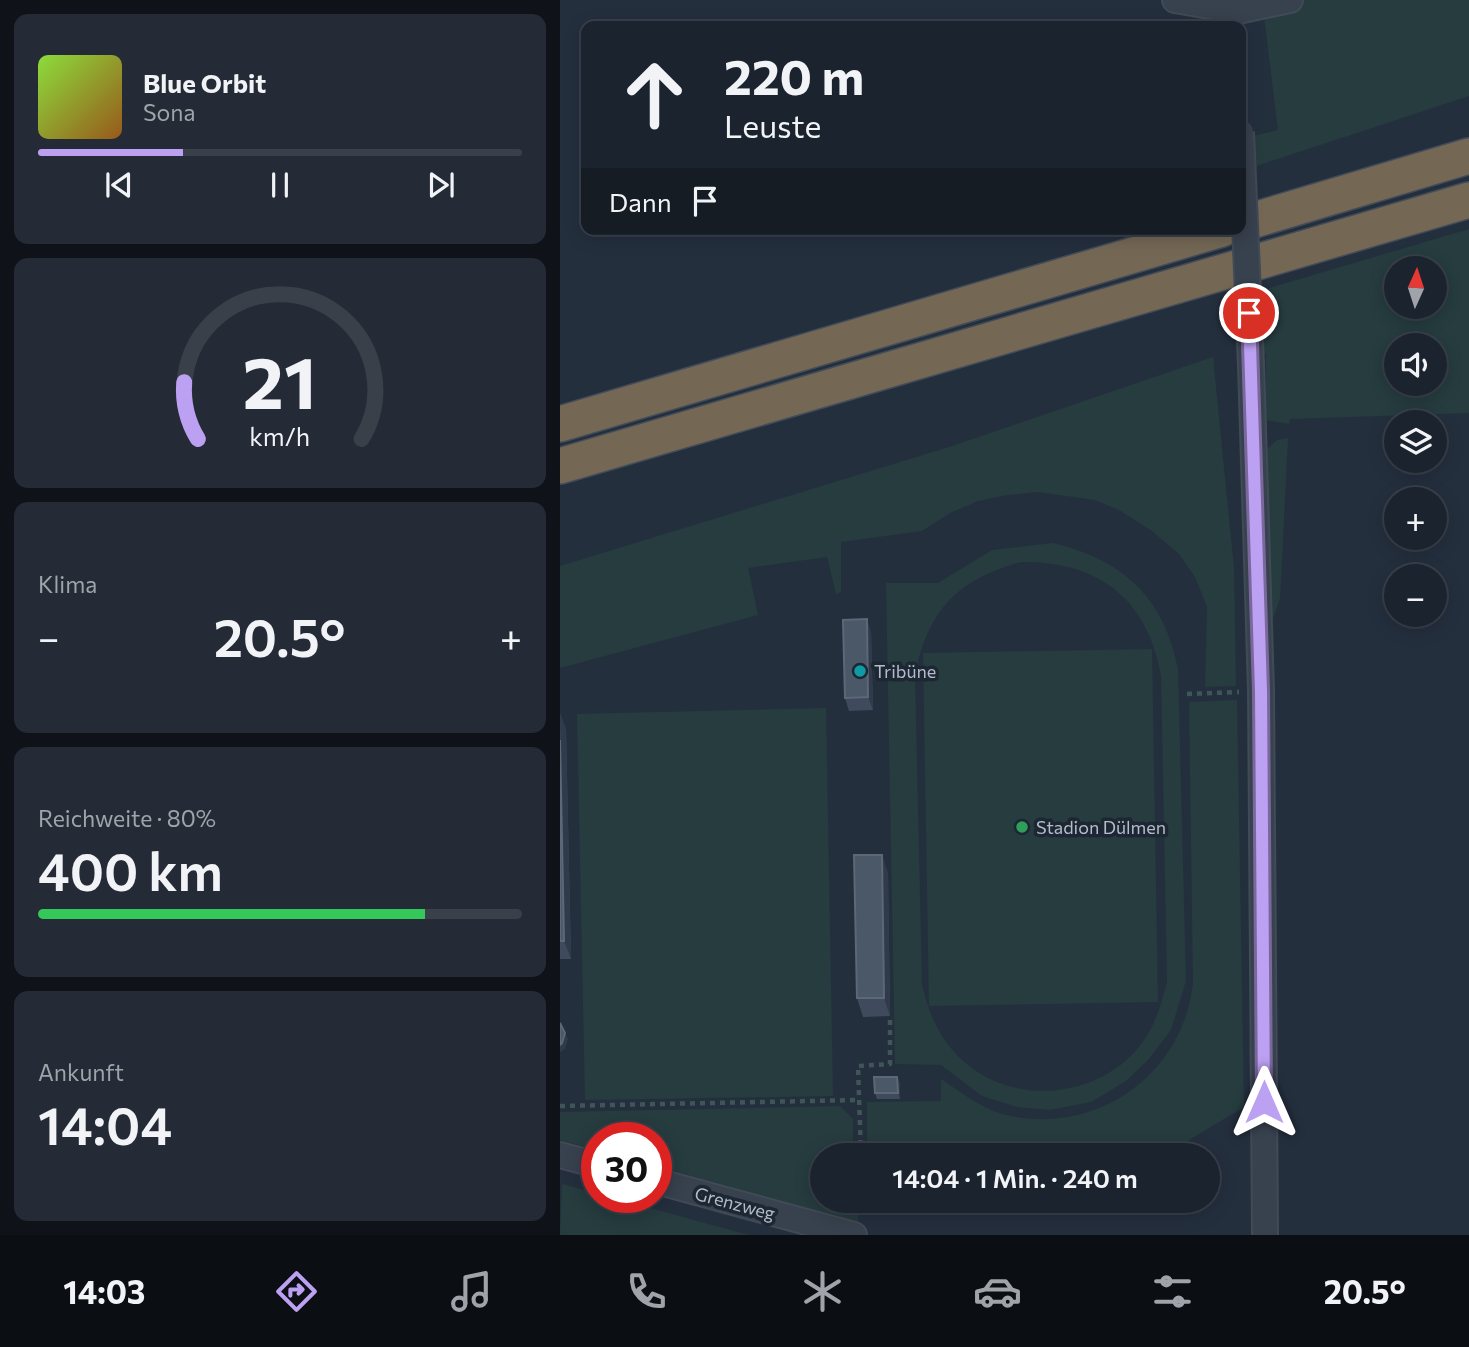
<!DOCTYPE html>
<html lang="de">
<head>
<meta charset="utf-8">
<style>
	:root { --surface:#1b232e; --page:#242b36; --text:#f1f3f6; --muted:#a0a4aa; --line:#39404a; --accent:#bca0f2 }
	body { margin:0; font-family:Commissioner,sans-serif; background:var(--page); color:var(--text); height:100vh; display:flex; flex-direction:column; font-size:26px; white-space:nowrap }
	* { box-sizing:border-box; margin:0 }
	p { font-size:23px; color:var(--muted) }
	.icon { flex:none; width:38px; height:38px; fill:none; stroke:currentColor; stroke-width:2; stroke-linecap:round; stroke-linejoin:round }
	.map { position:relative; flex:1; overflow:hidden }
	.side { display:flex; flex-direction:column; gap:14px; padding:14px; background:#0f1319; width:560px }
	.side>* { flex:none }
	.banner { position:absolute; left:21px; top:21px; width:665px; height:214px; border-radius:14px; box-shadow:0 4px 18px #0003,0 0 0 2px var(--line); background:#1b232e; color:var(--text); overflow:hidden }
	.needle { width:46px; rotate:3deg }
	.buttons { position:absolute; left:824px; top:256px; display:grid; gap:14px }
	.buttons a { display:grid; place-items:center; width:63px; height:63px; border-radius:50%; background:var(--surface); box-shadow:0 4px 18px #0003,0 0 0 2px var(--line); font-size:35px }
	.speed { position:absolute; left:21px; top:1122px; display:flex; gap:14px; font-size:35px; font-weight:700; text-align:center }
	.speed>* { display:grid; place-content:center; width:91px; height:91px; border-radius:50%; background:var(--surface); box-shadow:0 4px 18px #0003,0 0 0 2px var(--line); line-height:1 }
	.speed .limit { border:10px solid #d22; background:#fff; color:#111 }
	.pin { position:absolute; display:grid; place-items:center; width:60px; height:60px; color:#fff; margin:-30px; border:4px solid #fff; border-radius:50%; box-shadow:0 2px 7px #0007 }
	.me { position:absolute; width:77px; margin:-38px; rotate:0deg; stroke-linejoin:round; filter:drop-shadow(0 0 5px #0008) }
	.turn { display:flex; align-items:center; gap:24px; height:147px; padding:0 28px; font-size:32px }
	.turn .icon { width:91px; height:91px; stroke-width:2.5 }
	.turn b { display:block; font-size:49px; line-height:60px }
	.then { display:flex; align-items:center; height:66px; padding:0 28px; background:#0003; gap:14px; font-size:26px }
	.big { font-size:52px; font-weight:600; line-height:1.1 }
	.side .widget { flex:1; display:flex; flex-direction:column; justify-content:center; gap:10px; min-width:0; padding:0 24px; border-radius:14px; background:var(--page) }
	.side .dial { align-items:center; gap:0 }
	.dial svg { height:182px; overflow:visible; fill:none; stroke:var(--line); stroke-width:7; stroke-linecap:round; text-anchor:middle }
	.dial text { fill:var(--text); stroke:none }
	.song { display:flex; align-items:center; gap:21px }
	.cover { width:84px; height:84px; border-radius:10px; background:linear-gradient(135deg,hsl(90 70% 55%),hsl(30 70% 35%)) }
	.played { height:7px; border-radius:4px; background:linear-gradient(90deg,var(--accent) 30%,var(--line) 30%) }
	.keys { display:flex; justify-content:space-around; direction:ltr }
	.heat { display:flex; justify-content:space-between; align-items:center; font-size:38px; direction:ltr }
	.charge { height:10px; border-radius:5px; background:linear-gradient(90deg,#34c759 80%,var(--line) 0) }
	.trip { position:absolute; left:250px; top:1143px; width:410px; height:70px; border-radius:35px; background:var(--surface); box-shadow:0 4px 18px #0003,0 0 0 2px var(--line); font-weight:600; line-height:70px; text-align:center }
	.menu { display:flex; height:112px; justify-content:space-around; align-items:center; background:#0b0e12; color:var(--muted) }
	.menu .icon { width:49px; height:49px }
	.menu .on { color:var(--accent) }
	.menu b { font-size:32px; color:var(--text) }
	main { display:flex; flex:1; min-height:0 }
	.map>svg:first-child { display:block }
	.green { fill:#263c3f; fill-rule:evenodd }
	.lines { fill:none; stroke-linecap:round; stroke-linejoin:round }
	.minor-casing { stroke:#414a57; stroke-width:28 }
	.highway-casing { stroke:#434c59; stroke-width:38 }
	.path { stroke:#3f5557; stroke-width:4.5; stroke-dasharray:5 5; stroke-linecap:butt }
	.minor { stroke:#38414e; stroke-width:24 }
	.highway { stroke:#746855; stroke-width:35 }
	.minor-bridge-casing { stroke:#414a57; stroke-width:28; stroke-linecap:butt }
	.minor-bridge { stroke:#38414e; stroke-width:24 }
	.wall { fill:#3f4b5c }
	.shaded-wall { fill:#2f3b4b }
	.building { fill:#4b5868; stroke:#5c6777; stroke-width:2 }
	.route-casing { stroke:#7a689d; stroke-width:18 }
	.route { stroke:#bca0f2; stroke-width:12 }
	.culture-dot { fill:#0f9aa8; stroke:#1d2633; stroke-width:2.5 }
	.leisure-dot { fill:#2e9e5b; stroke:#1d2633; stroke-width:2.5 }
	.labels { text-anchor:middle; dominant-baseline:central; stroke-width:7; stroke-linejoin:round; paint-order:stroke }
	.poi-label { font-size:18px; fill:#b4bcc9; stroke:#1d2633; text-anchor:start }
	.street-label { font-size:18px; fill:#b4bcc9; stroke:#1d2633 }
</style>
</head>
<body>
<main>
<section class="side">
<div class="widget">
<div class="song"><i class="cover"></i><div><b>Blue Orbit</b><p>Sona</p></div></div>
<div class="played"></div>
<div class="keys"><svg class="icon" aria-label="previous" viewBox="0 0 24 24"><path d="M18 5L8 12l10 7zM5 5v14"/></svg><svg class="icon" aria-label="pause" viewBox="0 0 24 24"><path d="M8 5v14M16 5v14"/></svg><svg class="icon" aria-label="next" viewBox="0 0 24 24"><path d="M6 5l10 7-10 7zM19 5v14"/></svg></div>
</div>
<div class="widget dial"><svg viewBox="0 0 100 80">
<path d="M14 69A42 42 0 1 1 86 69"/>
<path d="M14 69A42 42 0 0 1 8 44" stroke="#bca0f2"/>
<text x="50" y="56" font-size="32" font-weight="700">21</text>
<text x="50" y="72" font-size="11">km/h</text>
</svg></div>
<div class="widget"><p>Klima</p>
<div class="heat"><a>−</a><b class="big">20.5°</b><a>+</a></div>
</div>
<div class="widget"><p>Reichweite · 80%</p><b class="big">400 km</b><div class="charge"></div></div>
<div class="widget"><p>Ankunft</p><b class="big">14:04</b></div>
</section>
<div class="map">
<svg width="909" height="1235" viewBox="0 0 909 1235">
	<rect width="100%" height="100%" fill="#242f3e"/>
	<g class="green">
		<polygon points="702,0 909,0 909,96 693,167 693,136 718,130"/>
		<path d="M909,229V413L730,419L729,424L706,420V353L701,354L699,291ZM836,268H875V306H836ZM836,345H875V383H836Z"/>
		<polygon points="653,357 674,568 676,686 645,687 647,607 635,577 619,554 592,531 559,510 535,500 478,492 447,495 418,501 390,513 362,531 281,542 281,592 276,594 267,557 188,568 198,615 0,668 0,566 389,447"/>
		<polygon points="728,438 720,599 711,624 707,449 717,440"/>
		<path d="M493,543C563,560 604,597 618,669L626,981L611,1030L588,1060L566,1081L531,1102L490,1110L457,1107L422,1096L381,1065L335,1064L326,583H378L432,550ZM461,562C538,561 587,598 601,675L607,982C602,1001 597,1020 586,1037C549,1095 462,1109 408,1065C382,1044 369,1016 362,984L355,675C368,610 397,580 461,562Z"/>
		<polygon points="592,649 598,1002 369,1006 363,653"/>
		<path d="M677,700L684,1107L604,1155H319L307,1143V1102L381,1101V1079C401,1092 419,1107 442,1114C534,1138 623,1076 633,983L629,702Z"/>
		<polygon points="266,708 273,1096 25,1100 17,714"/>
		<polygon points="280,1106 293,1119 293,1143 284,1155 262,1155 262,1200 298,1201 298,1223 96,1166 96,1138 37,1138 37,1150 0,1140 0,1112"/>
		<polygon points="2,1184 37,1193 37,1197 50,1197 189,1235 0,1235"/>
	</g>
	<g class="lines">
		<defs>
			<g id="minor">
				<polyline points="615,0 678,11 730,0"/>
				<polyline points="691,364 701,691 705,1235"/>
				<polyline points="0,1155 37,1165"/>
				<polyline points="96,1181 294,1235"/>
			</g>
			<g id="highway">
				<polyline points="681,224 909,156"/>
				<polyline points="0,424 662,229"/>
				<polyline points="0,466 909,200"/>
			</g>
		</defs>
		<use href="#minor" class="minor-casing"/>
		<use href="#highway" class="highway-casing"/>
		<g class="path">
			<polyline points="627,694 679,692"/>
			<polyline points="0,1106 299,1100"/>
			<polyline points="301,1155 298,1066 330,1064 330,1017"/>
			<polyline points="303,1200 303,1217"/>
		</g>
		<use href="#minor" class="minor"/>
		<use href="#highway" class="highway"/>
		<defs>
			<polyline id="minor-bridge" points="681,132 691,364"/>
		</defs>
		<use href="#minor-bridge" class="minor-bridge-casing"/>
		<use href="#minor-bridge" class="minor-bridge"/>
	</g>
	<g class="wall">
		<polygon points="311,632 313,710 289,711 285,698"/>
		<polygon points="0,713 6,730 11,959 0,959"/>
		<polygon points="328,873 330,1016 303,1017 297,998"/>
		<polygon points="337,1077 340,1083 340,1099 317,1099 315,1093"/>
	</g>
	<g class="shaded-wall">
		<polygon points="307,619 311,632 313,710 308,697"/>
		<polygon points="0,713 6,730 11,959 4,941"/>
		<polygon points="322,855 328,873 330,1016 324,998"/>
		<polygon points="5,1033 8,1039 5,1049 0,1052 0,1045"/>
		<polygon points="337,1077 340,1083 340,1099 338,1093"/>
	</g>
	<g class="building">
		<polygon points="307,619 308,697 285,698 283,620"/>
		<polygon points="0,740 4,941 0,941"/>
		<polygon points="294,855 322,855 324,998 297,998"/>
		<polygon points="0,1023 5,1033 2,1043 0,1045"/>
		<polygon points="314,1077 337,1077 338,1093 315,1093"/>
	</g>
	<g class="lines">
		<defs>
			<polyline id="route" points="689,313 701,691 704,1102"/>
		</defs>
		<use href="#route" class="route-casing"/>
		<use href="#route" class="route"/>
	</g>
	<circle class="culture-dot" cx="300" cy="671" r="7"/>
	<circle class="leisure-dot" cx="462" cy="827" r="7"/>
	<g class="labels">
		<g class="poi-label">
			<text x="314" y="671">Tribüne</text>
			<text x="476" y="827">Stadion Dülmen</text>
		</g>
		<g class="street-label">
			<text transform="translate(175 1203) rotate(15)">Grenzweg</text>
		</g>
	</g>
</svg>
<div class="buttons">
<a><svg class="needle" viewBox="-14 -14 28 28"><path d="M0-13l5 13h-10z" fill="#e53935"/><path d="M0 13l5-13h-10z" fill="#a0a4aa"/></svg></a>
<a><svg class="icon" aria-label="sound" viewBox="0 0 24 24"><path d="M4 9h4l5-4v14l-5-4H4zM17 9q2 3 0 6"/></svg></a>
<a><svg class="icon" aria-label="layers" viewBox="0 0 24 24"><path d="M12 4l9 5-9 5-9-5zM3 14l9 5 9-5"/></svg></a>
<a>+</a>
<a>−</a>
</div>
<div class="speed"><div class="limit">30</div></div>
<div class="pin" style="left:689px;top:313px;background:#d93025"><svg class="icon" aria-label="arrive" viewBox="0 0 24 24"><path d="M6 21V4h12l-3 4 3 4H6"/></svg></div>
<svg class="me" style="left:704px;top:1102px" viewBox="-20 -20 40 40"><path d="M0-17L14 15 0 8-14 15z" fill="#bca0f2" stroke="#fff" stroke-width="4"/></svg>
<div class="trip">14:04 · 1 Min. · 240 m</div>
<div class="banner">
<div class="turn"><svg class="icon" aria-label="ahead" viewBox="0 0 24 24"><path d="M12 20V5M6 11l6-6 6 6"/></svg><div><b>220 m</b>Leuste</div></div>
<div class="then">Dann<svg class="icon" aria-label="arrive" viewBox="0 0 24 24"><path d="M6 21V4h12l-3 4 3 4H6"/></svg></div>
</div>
</div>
</main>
<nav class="menu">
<b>14:03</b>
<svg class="icon on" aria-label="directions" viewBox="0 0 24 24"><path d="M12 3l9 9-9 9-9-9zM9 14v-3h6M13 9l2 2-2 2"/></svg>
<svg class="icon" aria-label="music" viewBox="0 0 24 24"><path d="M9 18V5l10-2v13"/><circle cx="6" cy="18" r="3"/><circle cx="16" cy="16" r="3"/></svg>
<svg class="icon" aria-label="phone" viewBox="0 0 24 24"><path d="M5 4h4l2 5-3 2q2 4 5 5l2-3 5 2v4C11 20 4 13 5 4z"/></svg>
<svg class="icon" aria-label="climate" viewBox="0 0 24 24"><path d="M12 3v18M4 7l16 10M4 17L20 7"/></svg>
<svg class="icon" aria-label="car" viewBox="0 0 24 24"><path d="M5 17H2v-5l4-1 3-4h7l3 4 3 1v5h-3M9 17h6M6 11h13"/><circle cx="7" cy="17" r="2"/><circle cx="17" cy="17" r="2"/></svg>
<svg class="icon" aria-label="filters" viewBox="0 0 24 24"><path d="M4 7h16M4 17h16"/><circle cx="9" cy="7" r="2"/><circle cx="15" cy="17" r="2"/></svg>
<b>20.5°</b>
</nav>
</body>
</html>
